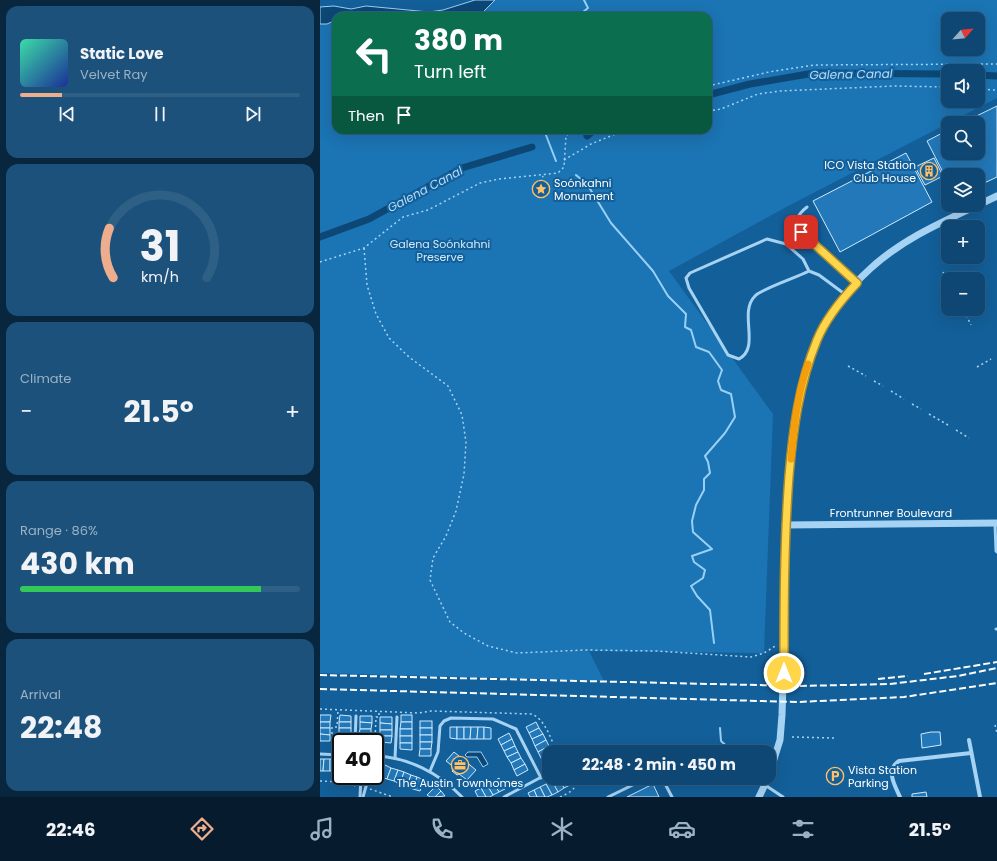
<!DOCTYPE html>
<html lang="en">
<head>
<meta charset="utf-8">
<style>
	:root { --surface:#0e4773; --page:#1c517b; --text:#f1f3f6; --muted:#9bb2c4; --line:#2e5f85; --accent:#eead8d }
	body { margin:0; font-family:Poppins,sans-serif; background:var(--page); color:var(--text); height:100vh; display:flex; flex-direction:column; font-size:15px; white-space:nowrap }
	* { box-sizing:border-box; margin:0 }
	p { font-size:13px; color:var(--muted) }
	.icon { flex:none; width:22px; height:22px; fill:none; stroke:currentColor; stroke-width:2; stroke-linecap:round; stroke-linejoin:round }
	.map { position:relative; flex:1; overflow:hidden }
	.details { display:flex; flex-direction:column; gap:6px; padding:6px; background:#08273f; width:320px }
	.details>* { flex:none }
	.banner { position:absolute; left:12px; top:12px; width:380px; height:122px; border-radius:12px; box-shadow:0 4px 16px #0002,0 0 0 1px var(--line); background:#0b6e4f; color:#fff; overflow:hidden }
	.needle { width:26px; rotate:63deg }
	.controls { position:absolute; left:621px; top:12px; display:grid; gap:8px }
	.controls a { display:grid; place-items:center; width:44px; height:44px; border-radius:8px; background:var(--surface); box-shadow:0 4px 16px #0002,0 0 0 1px var(--line); font-size:20px }
	.speed { position:absolute; left:12px; top:733px; display:flex; gap:8px; font-size:20px; font-weight:700; text-align:center }
	.speed>* { display:grid; place-content:center; width:52px; height:52px; border-radius:50%; background:var(--surface); box-shadow:0 4px 16px #0002,0 0 0 1px var(--line); line-height:1 }
	.speed .limit { border:2px solid #111; border-radius:6px; background:#fff; color:#111 }
	.pin { position:absolute; display:grid; place-items:center; width:34px; height:34px; color:#fff; margin:-17px; border-radius:8px; box-shadow:0 2px 6px #0006 }
	.me { position:absolute; width:44px; margin:-22px; rotate:0deg; stroke-linejoin:round; filter:drop-shadow(0 0 3px #0008) }
	.turn { display:flex; align-items:center; gap:14px; height:84px; padding:0 16px; font-size:18px }
	.turn .icon { width:52px; height:52px; stroke-width:2.5 }
	.turn b { display:block; font-size:28px; line-height:34px }
	.then { display:flex; align-items:center; height:38px; padding:0 16px; background:#0003; gap:8px; font-size:15px }
	.big { font-size:30px; font-weight:700; line-height:1.1 }
	.details .card { flex:1; display:flex; flex-direction:column; justify-content:center; gap:6px; min-width:0; padding:0 14px; border-radius:12px; background:var(--page) }
	.details .dial { align-items:center; gap:0 }
	.dial svg { height:104px; overflow:visible; fill:none; stroke:var(--line); stroke-width:7; stroke-linecap:round; text-anchor:middle }
	.dial text { fill:var(--text); stroke:none }
	.song { display:flex; align-items:center; gap:12px }
	.cover { width:48px; height:48px; border-radius:6px; background:linear-gradient(135deg,hsl(160 70% 55%),hsl(230 70% 35%)) }
	.played { height:4px; border-radius:2px; background:linear-gradient(90deg,var(--accent) 15%,var(--line) 15%) }
	.keys { display:flex; justify-content:space-around; direction:ltr }
	.heat { display:flex; justify-content:space-between; align-items:center; font-size:22px; direction:ltr }
	.charge { height:6px; border-radius:3px; background:linear-gradient(90deg,#34c759 86%,var(--line) 0) }
	.trip { position:absolute; left:222px; top:745px; width:234px; height:40px; border-radius:12px; background:var(--surface); box-shadow:0 4px 16px #0002,0 0 0 1px var(--line); font-weight:700; line-height:40px; text-align:center }
	.dock { display:flex; height:64px; justify-content:space-around; align-items:center; background:#061c2e; color:var(--muted) }
	.dock .icon { width:28px; height:28px }
	.dock .current { color:var(--accent) }
	.dock b { font-size:18px; color:var(--text) }
	main { display:flex; flex:1; min-height:0 }
	.map>svg:first-child { display:block }
	.green { fill:#1b74b3; fill-rule:evenodd }
	.water { fill:#0c4775; stroke:#98d0f6 }
	.lines { fill:none; stroke-linecap:round; stroke-linejoin:round }
	.stream { stroke:#98d0f6; stroke-width:2 }
	.canal { stroke:#0c4775; stroke-width:7 }
	.building { fill:#2278b8; stroke:#ceeafd }
	.path { stroke:#a6d3f3; stroke-width:1.5; stroke-dasharray:2 3; stroke-linecap:butt }
	.service { stroke:#a6d3f3; stroke-width:3 }
	.minor { stroke:#a6d3f3; stroke-width:4 }
	.tertiary { stroke:#a6d3f3; stroke-width:7 }
	.rail { stroke:#fff; stroke-width:2; stroke-dasharray:7 3; stroke-linecap:butt }
	.route-casing { stroke:#a68a30; stroke-width:10 }
	.route { stroke:#ffd54a; stroke-width:7 }
	.slow { stroke:#f59e0b; stroke-width:7 }
	.labels { text-anchor:middle; dominant-baseline:central; stroke-width:4; stroke-linejoin:round; paint-order:stroke }
	.poi-label { font-size:11px; fill:#fff; stroke:#135f99; text-anchor:start }
	.park-label { font-size:11px; fill:#ceeafd; stroke:#135f99 }
	.street-label { font-size:11px; fill:#fff; stroke:#135f99 }
	.water-label { font-size:12px; font-style:italic; fill:#b3dcf9; stroke:#135f99 }
</style>
</head>
<body>
<main>
<section class="details">
<div class="card">
<div class="song"><i class="cover"></i><div><b>Static Love</b><p>Velvet Ray</p></div></div>
<div class="played"></div>
<div class="keys"><svg class="icon" aria-label="previous" viewBox="0 0 24 24"><path d="M18 5L8 12l10 7zM5 5v14"/></svg><svg class="icon" aria-label="pause" viewBox="0 0 24 24"><path d="M8 5v14M16 5v14"/></svg><svg class="icon" aria-label="next" viewBox="0 0 24 24"><path d="M6 5l10 7-10 7zM19 5v14"/></svg></div>
</div>
<div class="card dial"><svg viewBox="0 0 100 80">
<path d="M14 69A42 42 0 1 1 86 69"/>
<path d="M14 69A42 42 0 0 1 11 31" stroke="#eead8d"/>
<text x="50" y="56" font-size="32" font-weight="700">31</text>
<text x="50" y="72" font-size="11">km/h</text>
</svg></div>
<div class="card"><p>Climate</p>
<div class="heat"><a>−</a><b class="big">21.5°</b><a>+</a></div>
</div>
<div class="card"><p>Range · 86%</p><b class="big">430 km</b><div class="charge"></div></div>
<div class="card"><p>Arrival</p><b class="big">22:48</b></div>
</section>
<div class="map">
<svg width="677" height="797" viewBox="0 0 677 797">
	<rect width="100%" height="100%" fill="#135f99"/>
	<path class="green" d="M172,0H677V98L472,204L349,271L453,414L444,653L269,651L284,681L0,673V18H16V130H388V16H154ZM628,19H658V49H628ZM628,71H658V101H628Z"/>
	<g class="water">
		<polygon points="155,0 175,0 159,16 16,16 16,20 7,24 0,24 0,7 14,6 31,9 46,6 109,12 123,10"/>
		<polygon points="148,752 161,752 168,764 163,767 157,757 147,757 145,755"/>
	</g>
	<g class="lines">
		<g class="stream">
			<polyline points="258,16 268,8 264,0"/>
			<polyline points="224,130 236,161"/>
			<polyline points="256,175 267,184 291,223 333,271 348,296 366,314 365,327 371,330 376,347 389,352 402,370 398,381 401,390 411,394 415,417 405,433 385,456 388,462 390,473 384,479 384,490 376,505 372,521 373,532 392,549 372,556 374,562 385,570 383,578 371,586 377,596 390,610 394,643"/>
			<polyline points="400,728 401,741 413,752"/>
		</g>
		<g class="canal">
			<polyline points="658,75 677,76"/>
			<polyline points="388,95 430,84 494,73 628,74"/>
			<polyline points="267,136 274,130"/>
			<polyline points="0,237 49,219 142,168 212,147"/>
		</g>
	</g>
	<g class="building">
		<polygon points="677,106 677,177 658,186 658,175 628,175 628,182 607,141 628,130 628,153 658,153 658,123 642,123"/>
		<polygon points="586,153 612,202 520,252 493,201"/>
		<polygon points="614,158 623,176 605,185 595,167"/>
		<polygon points="0,715 11,715 10,722 0,722"/>
		<polygon points="20,715 31,716 31,722 19,722"/>
		<rect x="81" y="715" width="11" height="7"/>
		<polygon points="40,716 52,716 52,723 40,722"/>
		<polygon points="60,717 72,717 72,724 60,723"/>
		<rect x="100" y="721" width="12" height="7"/>
		<rect x="0" y="722" width="10" height="6"/>
		<rect x="19" y="722" width="12" height="6"/>
		<polygon points="40,722 52,723 51,729 40,729"/>
		<polygon points="81,722 92,722 92,729 80,729"/>
		<polygon points="216,722 219,728 209,733 206,727"/>
		<polygon points="60,723 72,724 72,730 60,730"/>
		<polygon points="130,727 137,727 137,739 130,738"/>
		<rect x="137" y="727" width="7" height="12"/>
		<polygon points="144,727 151,727 150,739 144,739"/>
		<polygon points="151,727 158,727 157,739 150,739"/>
		<polygon points="158,727 164,727 164,739 157,739"/>
		<polygon points="164,727 171,728 171,739 164,739"/>
		<polygon points="0,728 10,728 10,735 0,734"/>
		<polygon points="19,728 31,728 31,735 19,734"/>
		<rect x="100" y="728" width="12" height="7"/>
		<polygon points="219,728 223,734 212,739 209,733"/>
		<polygon points="40,729 51,729 51,736 39,735"/>
		<rect x="80" y="729" width="12" height="7"/>
		<rect x="60" y="730" width="12" height="6"/>
		<polygon points="611,732 620,732 621,745 602,748 601,734"/>
		<polygon points="189,733 192,739 181,745 178,739"/>
		<polygon points="0,734 10,735 10,741 0,741"/>
		<polygon points="19,734 31,735 31,741 19,741"/>
		<polygon points="223,734 226,740 215,746 212,739"/>
		<polygon points="39,735 51,736 51,742 39,742"/>
		<rect x="100" y="735" width="12" height="7"/>
		<polygon points="60,736 72,736 71,743 60,742"/>
		<rect x="80" y="736" width="12" height="7"/>
		<polygon points="192,739 195,746 184,751 181,745"/>
		<polygon points="226,740 229,746 218,752 215,746"/>
		<polygon points="100,742 112,742 111,749 100,749"/>
		<polygon points="80,743 92,743 92,750 80,749"/>
		<polygon points="195,746 198,752 187,757 184,751"/>
		<polygon points="229,746 232,752 229,752 229,754 221,758 218,752"/>
		<polygon points="100,749 111,749 111,756 99,756"/>
		<polygon points="134,752 156,770 147,780 139,774 137,775 132,771 135,768 126,761"/>
		<polygon points="198,752 201,758 191,763 187,757"/>
		<polygon points="229,754 229,762 225,764 221,758"/>
		<polygon points="201,758 205,764 194,770 191,763"/>
		<polygon points="0,759 4,759 3,771 0,771"/>
		<polygon points="4,759 10,759 10,771 3,771"/>
		<polygon points="10,759 17,760 17,771 10,771"/>
		<rect x="17" y="760" width="4" height="11"/>
		<polygon points="205,764 208,770 197,776 194,770"/>
		<polygon points="65,765 71,768 67,779 61,777"/>
		<polygon points="71,768 78,770 74,781 67,779"/>
		<polygon points="78,770 84,772 80,784 74,781"/>
		<polygon points="84,772 91,775 87,786 80,784"/>
		<polygon points="91,775 97,777 93,789 87,786"/>
		<polygon points="97,777 104,780 100,791 93,789"/>
		<polygon points="179,778 185,789 179,792 173,782"/>
		<polygon points="239,778 246,778 250,785 244,788"/>
		<polygon points="239,778 244,788 238,792 232,781"/>
		<polygon points="232,781 238,792 232,795 226,784"/>
		<polygon points="173,782 179,792 173,795 167,785"/>
		<polygon points="226,784 232,795 227,797 225,797 220,787"/>
		<polygon points="333,784 339,797 307,797"/>
		<polygon points="167,785 173,795 170,797 166,797 161,788"/>
		<polygon points="116,786 121,791 115,797 110,797 107,795"/>
		<polygon points="220,787 225,797 217,797 214,790"/>
		<polygon points="161,788 166,797 158,797 155,791"/>
		<polygon points="214,790 217,797 210,797 208,793"/>
		<polygon points="121,791 125,796 115,797"/>
		<polygon points="606,792 607,797 592,797 592,794"/>
	</g>
	<g class="lines">
		<g class="path">
			<polyline points="388,86 449,72 494,65 677,64"/>
			<polyline points="658,89 675,90"/>
			<polyline points="388,111 401,109 438,94 460,91 574,86 628,87"/>
			<polyline points="244,160 271,144 298,133 339,130"/>
			<polyline points="221,182 223,176"/>
			<polyline points="44,248 47,285 56,314 69,338 89,357 128,386 142,415 146,442 144,474 136,511 126,536 113,558 110,580 130,622 144,633 168,646 197,653 265,650 336,651 431,657 444,653 457,645"/>
			<polyline points="0,262 44,248 83,217 108,210 160,183 179,179 238,173 244,167 246,136 252,130"/>
			<polyline points="623,272 628,281"/>
			<polyline points="644,311 651,325"/>
			<polyline points="528,366 546,376"/>
			<polyline points="657,367 671,359"/>
			<polyline points="554,381 563,386"/>
			<polyline points="571,391 584,399"/>
			<polyline points="592,404 601,409"/>
			<polyline points="609,414 628,425"/>
			<polyline points="636,430 649,438"/>
			<path d="M0,709L99,713L111,711L211,714C225,718 231,740 237,752"/>
			<polyline points="675,725 677,733"/>
			<polyline points="472,737 514,738"/>
			<polyline points="12,744 12,727 17,727 18,710"/>
			<polyline points="57,745 57,740 55,740 56,717 59,717 59,711"/>
			<polyline points="0,781 24,782 35,786"/>
			<polyline points="50,789 73,797"/>
			<path d="M240,797C249,793 258,789 256,778"/>
		</g>
		<g class="service">
			<path d="M487,207C477,215 474,221 481,232L536,282"/>
			<path d="M489,271C478,277 441,289 435,296C418,313 441,347 419,359L408,355L369,288L366,278L370,273L447,239L466,244L483,259L489,271L499,275L526,295"/>
			<polyline points="675,523 676,551 677,552"/>
			<polyline points="676,629 677,629"/>
			<polyline points="35,742 36,716"/>
			<polyline points="0,754 21,755"/>
			<path d="M55,756C88,757 119,773 142,797"/>
			<polyline points="75,758 77,717"/>
			<polyline points="110,771 118,752 120,726 124,721 131,718 173,719 196,729 221,778"/>
			<polyline points="342,778 352,797"/>
			<polyline points="445,785 463,797"/>
			<polyline points="40,797 41,776"/>
			<polyline points="43,797 49,776"/>
			<polyline points="184,797 229,773"/>
			<polyline points="288,797 327,778"/>
		</g>
		<g class="minor">
			<polyline points="649,740 660,797"/>
			<path d="M580,797C575,786 565,770 579,761L651,753"/>
		</g>
		<g class="tertiary">
			<polyline points="465,525 677,523"/>
			<path d="M449,775L460,740L462,715C465,633 462,552 470,471C474,426 478,381 498,339C510,312 530,287 551,268C587,235 634,217 677,196"/>
			<polyline points="439,797 448,778"/>
		</g>
		<g class="rail">
			<polyline points="604,674 677,662"/>
			<polyline points="0,675 479,686 570,684 638,676 677,668"/>
			<polyline points="558,679 588,676"/>
			<polyline points="0,689 478,702 584,697 677,683"/>
		</g>
	</g>
	<g class="lines">
		<defs>
			<path id="route" d="M464,673C464,607 464,542 469,476C473,429 479,384 497,340C506,318 521,300 537,283L481,232"/>
		</defs>
		<use href="#route" class="route-casing"/>
		<use href="#route" class="route"/>
		<path class="slow" d="M471,459C474,427 477,395 488,364"/>
	</g>
	<defs>
		<symbol id="building-ring" viewBox="-11 -11 22 22"><circle r="9.5" fill="#135f99" stroke="#ffc068" stroke-width="1.5"/><path d="M-4-6H4V6H1V3H-1V6H-4ZM-2.5-4.3h1.7v1.8h-1.7ZM.8-4.3h1.7v1.8H.8ZM-2.5-1h1.7V.8h-1.7ZM.8-1h1.7V.8H.8Z" fill="#ffc068"/></symbol>
		<symbol id="sight-ring" viewBox="-11 -11 22 22"><circle r="9.5" fill="#135f99" stroke="#ffc068" stroke-width="1.5"/><path d="M0-6L1.8-2.2L6-1.7L2.9 1.2L3.7 5.4L0 3.3L-3.7 5.4L-2.9 1.2L-6-1.7L-1.8-2.2Z" fill="#ffc068"/></symbol>
		<symbol id="office-ring" viewBox="-11 -11 22 22"><circle r="9.5" fill="#135f99" stroke="#ffc068" stroke-width="1.5"/><path d="M-6-3h4V-5.5h4V-3h4V5H-6ZM-1-4.5V-3h2v-1.5ZM-6 0V1H6V0Z" fill="#ffc068"/></symbol>
		<symbol id="parking-ring" viewBox="-11 -11 22 22"><circle r="9.5" fill="#135f99" stroke="#ffc068" stroke-width="1.5"/><path d="M-3.5-5.5H1a3.5 3.5 0 0 1 0 7H-1V5.5H-3.5ZM-1-3.4V-.6H.8a1.4 1.4 0 0 0 0-2.8Z" fill="#ffc068"/></symbol>
	</defs>
	<g fill-rule="evenodd">
		<use href="#building-ring" x="599" y="161" width="20" height="20"/>
		<use href="#sight-ring" x="211" y="179" width="20" height="20"/>
		<use href="#office-ring" x="130" y="755" width="20" height="20"/>
		<use href="#parking-ring" x="505" y="766" width="20" height="20"/>
	</g>
	<g class="labels">
		<g class="poi-label">
			<text x="596" y="165" text-anchor="end">ICO Vista Station<tspan x="596" dy="13">Club House</tspan></text>
			<text x="234" y="183">Soónkahni<tspan x="234" dy="13">Monument</tspan></text>
			<text x="528" y="770">Vista Station<tspan x="528" dy="13">Parking</tspan></text>
			<text x="140" y="783" text-anchor="middle">The Austin Townhomes</text>
		</g>
		<g class="park-label">
			<text x="120" y="244">Galena Soónkahni<tspan x="120" dy="13">Preserve</tspan></text>
		</g>
		<g class="street-label">
			<text x="571" y="513">Frontrunner Boulevard</text>
		</g>
		<g class="water-label">
			<text transform="translate(531 74) rotate(-1)">Galena Canal</text>
			<text transform="translate(105 189) rotate(-28)">Galena Canal</text>
		</g>
	</g>
</svg>
<div class="controls">
<a><svg class="needle" viewBox="-14 -14 28 28"><path d="M0-13l5 13h-10z" fill="#e53935"/><path d="M0 13l5-13h-10z" fill="#9bb2c4"/></svg></a>
<a><svg class="icon" aria-label="sound" viewBox="0 0 24 24"><path d="M4 9h4l5-4v14l-5-4H4zM17 9q2 3 0 6"/></svg></a>
<a><svg class="icon" aria-label="search" viewBox="0 0 24 24"><circle cx="10" cy="10" r="6"/><path d="M15 15l6 6"/></svg></a>
<a><svg class="icon" aria-label="layers" viewBox="0 0 24 24"><path d="M12 4l9 5-9 5-9-5zM3 14l9 5 9-5"/></svg></a>
<a>+</a>
<a>−</a>
</div>
<div class="speed"><div class="limit">40</div></div>
<div class="pin" style="left:481px;top:232px;background:#d93025"><svg class="icon" aria-label="arrive" viewBox="0 0 24 24"><path d="M6 21V4h12l-3 4 3 4H6"/></svg></div>
<svg class="me" style="left:464px;top:673px" viewBox="-20 -20 40 40"><circle r="17" fill="#ffd54a" stroke="#fff" stroke-width="3"/><path d="M0-11L8 9 0 5-8 9z" fill="#fff"/></svg>
<div class="trip">22:48 · 2 min · 450 m</div>
<div class="banner">
<div class="turn"><svg class="icon" aria-label="left" viewBox="0 0 24 24"><path d="M17 20v-9H6M10 6l-5 5 5 5"/></svg><div><b>380 m</b>Turn left</div></div>
<div class="then">Then<svg class="icon" aria-label="arrive" viewBox="0 0 24 24"><path d="M6 21V4h12l-3 4 3 4H6"/></svg></div>
</div>
</div>
</main>
<nav class="dock">
<b>22:46</b>
<svg class="icon current" aria-label="directions" viewBox="0 0 24 24"><path d="M12 3l9 9-9 9-9-9zM9 14v-3h6M13 9l2 2-2 2"/></svg>
<svg class="icon" aria-label="music" viewBox="0 0 24 24"><path d="M9 18V5l10-2v13"/><circle cx="6" cy="18" r="3"/><circle cx="16" cy="16" r="3"/></svg>
<svg class="icon" aria-label="phone" viewBox="0 0 24 24"><path d="M5 4h4l2 5-3 2q2 4 5 5l2-3 5 2v4C11 20 4 13 5 4z"/></svg>
<svg class="icon" aria-label="climate" viewBox="0 0 24 24"><path d="M12 3v18M4 7l16 10M4 17L20 7"/></svg>
<svg class="icon" aria-label="car" viewBox="0 0 24 24"><path d="M5 17H2v-5l4-1 3-4h7l3 4 3 1v5h-3M9 17h6M6 11h13"/><circle cx="7" cy="17" r="2"/><circle cx="17" cy="17" r="2"/></svg>
<svg class="icon" aria-label="filters" viewBox="0 0 24 24"><path d="M4 7h16M4 17h16"/><circle cx="9" cy="7" r="2"/><circle cx="15" cy="17" r="2"/></svg>
<b>21.5°</b>
</nav>
</body>
</html>
